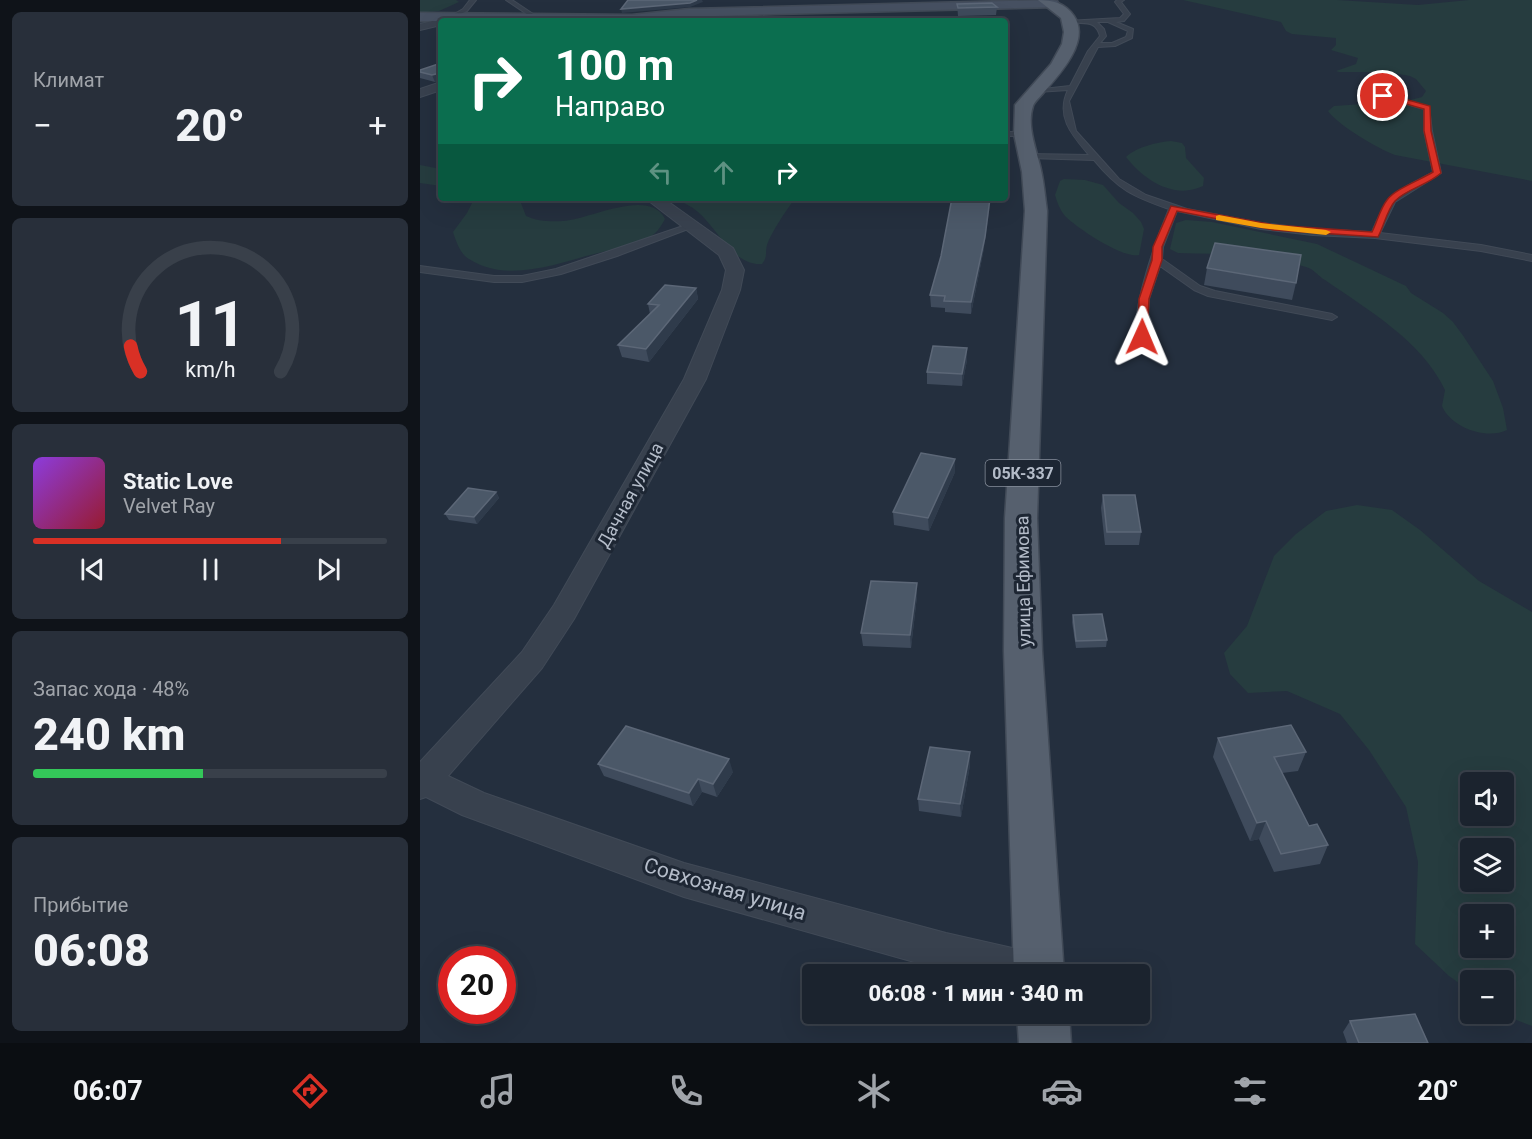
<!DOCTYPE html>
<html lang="ru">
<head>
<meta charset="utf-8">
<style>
	:root { --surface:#1b232e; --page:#282f3a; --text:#f1f3f6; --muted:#a0a4aa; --line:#39404a; --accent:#d93025 }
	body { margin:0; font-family:Roboto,sans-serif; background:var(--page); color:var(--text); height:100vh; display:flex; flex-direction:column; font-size:22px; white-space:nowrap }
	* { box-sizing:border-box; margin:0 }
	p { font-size:20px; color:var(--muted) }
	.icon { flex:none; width:33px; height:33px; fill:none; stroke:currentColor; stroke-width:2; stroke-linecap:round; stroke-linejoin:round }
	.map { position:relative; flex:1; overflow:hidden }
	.details { display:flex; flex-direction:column; gap:12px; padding:12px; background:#0f1319; width:420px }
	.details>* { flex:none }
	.guide { position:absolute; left:18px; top:18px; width:570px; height:183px; border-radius:6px; box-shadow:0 6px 24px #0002,0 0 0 2px var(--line); background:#0b6e4f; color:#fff; overflow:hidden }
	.fabs { position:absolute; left:1040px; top:772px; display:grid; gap:12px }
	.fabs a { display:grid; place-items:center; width:54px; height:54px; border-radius:6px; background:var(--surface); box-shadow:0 6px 24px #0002,0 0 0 2px var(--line); font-size:30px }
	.speed { position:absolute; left:18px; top:946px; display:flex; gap:12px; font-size:30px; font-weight:700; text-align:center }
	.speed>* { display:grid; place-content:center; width:78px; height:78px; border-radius:50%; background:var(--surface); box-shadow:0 6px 24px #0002,0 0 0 2px var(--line); line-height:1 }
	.speed .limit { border:9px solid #d22; background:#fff; color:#111 }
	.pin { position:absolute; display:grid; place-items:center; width:51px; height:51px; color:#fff; margin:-26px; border:3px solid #fff; border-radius:50%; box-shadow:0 2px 6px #0007 }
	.me { position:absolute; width:66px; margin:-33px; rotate:1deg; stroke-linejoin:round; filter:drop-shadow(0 0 4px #0008) }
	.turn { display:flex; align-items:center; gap:21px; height:126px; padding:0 18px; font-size:27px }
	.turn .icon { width:78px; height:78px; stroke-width:2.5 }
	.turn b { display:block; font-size:42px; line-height:51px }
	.lanes { display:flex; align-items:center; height:57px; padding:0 18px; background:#0003; justify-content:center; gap:30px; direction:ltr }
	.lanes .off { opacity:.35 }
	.big { font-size:45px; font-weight:800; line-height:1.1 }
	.details .tile { flex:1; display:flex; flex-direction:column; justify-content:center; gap:9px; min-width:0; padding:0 21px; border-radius:9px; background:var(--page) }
	.details .dial { align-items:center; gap:0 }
	.dial svg { height:156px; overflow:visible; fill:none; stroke:var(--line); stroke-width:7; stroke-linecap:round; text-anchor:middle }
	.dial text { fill:var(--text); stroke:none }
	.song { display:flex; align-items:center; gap:18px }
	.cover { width:72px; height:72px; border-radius:9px; background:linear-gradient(135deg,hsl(270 70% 55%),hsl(350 70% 35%)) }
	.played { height:6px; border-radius:3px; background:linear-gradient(90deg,var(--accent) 70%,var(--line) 70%) }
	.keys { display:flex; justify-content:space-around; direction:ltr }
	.heat { display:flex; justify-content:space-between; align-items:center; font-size:33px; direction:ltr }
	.charge { height:9px; border-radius:4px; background:linear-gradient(90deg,#34c759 48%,var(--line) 0) }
	.trip { position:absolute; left:382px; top:964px; width:348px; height:60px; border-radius:6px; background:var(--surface); box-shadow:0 6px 24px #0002,0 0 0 2px var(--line); font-weight:800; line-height:60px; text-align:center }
	.tabs { display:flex; height:96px; justify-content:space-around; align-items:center; background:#0b0e12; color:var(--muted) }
	.tabs .icon { width:42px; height:42px }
	.tabs .on { color:var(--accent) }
	.tabs b { font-size:27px; color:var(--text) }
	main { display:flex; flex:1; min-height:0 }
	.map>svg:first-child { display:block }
	.green { fill:#263c3f; fill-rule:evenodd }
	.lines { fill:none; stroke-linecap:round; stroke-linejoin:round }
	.lane-casing { stroke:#414a57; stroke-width:2 }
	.street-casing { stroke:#414a57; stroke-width:2 }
	.secondary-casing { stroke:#414a57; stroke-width:3 }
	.primary-casing { stroke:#414a57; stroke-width:3 }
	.lane { fill:#38414e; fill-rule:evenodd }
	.street { fill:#38414e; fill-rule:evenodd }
	.secondary { fill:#465061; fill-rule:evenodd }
	.primary { fill:#56606e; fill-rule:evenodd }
	.wall { fill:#3f4b5c }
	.shaded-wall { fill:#2f3b4b }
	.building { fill:#4b5868; stroke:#5c6777; stroke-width:1.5 }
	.route { fill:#d93025; stroke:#8d1f18; stroke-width:1.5 }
	.slow { fill:#f59e0b }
	.labels { text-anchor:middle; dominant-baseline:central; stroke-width:6; stroke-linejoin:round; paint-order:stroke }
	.shield { fill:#1d2633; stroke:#878f9c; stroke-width:1.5 }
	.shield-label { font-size:16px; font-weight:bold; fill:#b4bcc9 }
	.street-label { font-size:18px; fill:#b4bcc9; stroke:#1d2633 }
	.near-street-label { font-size:21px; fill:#b4bcc9; stroke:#1d2633 }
</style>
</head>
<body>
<main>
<section class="details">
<div class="tile"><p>Климат</p>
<div class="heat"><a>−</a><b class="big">20°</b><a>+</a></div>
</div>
<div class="tile dial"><svg viewBox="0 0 100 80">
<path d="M14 69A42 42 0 1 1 86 69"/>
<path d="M14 69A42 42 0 0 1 9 56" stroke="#d93025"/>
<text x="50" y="56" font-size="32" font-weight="700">11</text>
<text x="50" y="72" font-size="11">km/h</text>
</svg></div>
<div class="tile">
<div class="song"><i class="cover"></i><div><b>Static Love</b><p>Velvet Ray</p></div></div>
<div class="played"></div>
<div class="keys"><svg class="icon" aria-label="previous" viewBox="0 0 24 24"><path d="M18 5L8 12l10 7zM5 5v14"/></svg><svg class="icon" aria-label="pause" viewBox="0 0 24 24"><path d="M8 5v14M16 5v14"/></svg><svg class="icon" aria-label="next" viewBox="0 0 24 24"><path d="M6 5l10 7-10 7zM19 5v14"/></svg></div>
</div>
<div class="tile"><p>Запас хода · 48%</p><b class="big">240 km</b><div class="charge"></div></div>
<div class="tile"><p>Прибытие</p><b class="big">06:08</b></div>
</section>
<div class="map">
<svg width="1112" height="1043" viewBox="0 0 1112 1043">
	<rect width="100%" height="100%" fill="#242f3e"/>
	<g class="green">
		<polygon points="0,0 36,0 39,2 19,11 0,13"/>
		<path d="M763,0H917L998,5L1049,0H1112V181L975,155C957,148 919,126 908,111L914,106L987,101L1002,97L1006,91L996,79L990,76L967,72H919L916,71L936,64L938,58L911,50L916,45V38L872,34L866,31L861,22Z"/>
		<path d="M751,141L762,143L765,147L766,158L784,178L783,186C754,200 724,180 706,157C716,147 738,142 751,141Z"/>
		<polygon points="0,165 21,169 21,186 0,183"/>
		<path d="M644,179L665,180L683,185L699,203L713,213L721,222L724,229L719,255C703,259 657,228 645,216C640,210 637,202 635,195L640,181Z"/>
		<path d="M51,198H99L106,216C117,221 130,222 143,221C169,220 229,187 245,219C242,224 239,230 234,234C220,245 195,249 178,253C137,263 88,284 49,259C40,254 36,241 33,232L47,213L53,201Z"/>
		<path d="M254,198H376C369,205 350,235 347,245C345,252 348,257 342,264C313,266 298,229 278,212C271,206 262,202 254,198Z"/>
		<path d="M766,220L792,222L897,244L986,286L991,293L1023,313L1033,322L1044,337L1073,381L1083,408L1087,430C1067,440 1031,428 1022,406L1025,390C1002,341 948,310 905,280C898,276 894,269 886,267C845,254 801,254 758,253L750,249L756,223Z"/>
		<path d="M937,505L972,510L1000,530L1059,581L1112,612V1026L1081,1014H1083V981H1050V991L1029,976L995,944L998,862L986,807L949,750L920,714L867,691L828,693L810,674L804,653L827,626L854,556L876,534L906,511ZM1050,783H1083V816H1050ZM1050,849H1083V882H1050ZM1050,915H1083V948H1050Z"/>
	</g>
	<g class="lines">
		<defs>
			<g id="lane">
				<polygon points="50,0 56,0 47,11 31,18 31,16 43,9"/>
				<polygon points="86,0 92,0 119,18 114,19"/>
				<path d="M697,0H704L701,2L710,14L704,21L696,22L713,29L712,38L695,46L678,47L649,101L656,131L699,179L726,195L767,209L841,223L893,229L952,232C969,190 976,193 1013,172L1004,131V109L961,97L963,94L1009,107L1012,131L1021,173L975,202L960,233L1061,245L1112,255V261L1061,251L955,238L893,235L841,229L757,211L743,247L742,259L780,286L795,291L912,314L917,317L912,320L788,296L774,290L740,266L729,299L727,337L726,339H718C709,313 738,235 749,209C712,196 699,190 674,160L609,158L605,156L609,154L669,155C653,136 635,117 648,90L617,92L614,90L650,86L668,51L680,36C675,17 660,26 647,21L700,18L704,14L695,2ZM677,22H688L708,31L706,37L692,43H680L686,36L684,29Z"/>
				<polygon points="585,132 603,132 607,134 603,136 585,136"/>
				<polygon points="269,224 276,226 197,256 141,274 102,282 74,282 0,272 0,266 74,276 102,276 136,269"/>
			</g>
			<g id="street">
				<polygon points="21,19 26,21 21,21 21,25 0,30 0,24"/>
				<polygon points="21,82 21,90 0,97 0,89"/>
				<polygon points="225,198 243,198 313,248 324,270 320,290 286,379 154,619 122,668 28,776 64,793 264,863 526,933 619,954 633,959 638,975 543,975 526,971 264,897 42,815 6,797 0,799 0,762 102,652 134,605 264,379 302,290 306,270 299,255"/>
			</g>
			<polygon id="secondary" points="632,0 637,1 639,4 637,7 354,14 269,17 232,21 0,21 0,13 212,15 269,9"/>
			<g id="primary">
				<path d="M618,0C633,0 645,3 654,16C671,41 639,75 624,92C621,96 614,102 613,106C606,126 617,151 621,170C624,183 625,197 627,211L617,518L622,651L644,975H594L584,651L585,518L605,211L602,172L594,134L595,105L631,64L642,44L644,32L641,18Z"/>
				<polygon points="597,1014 649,1014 651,1043 599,1043"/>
			</g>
		</defs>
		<use href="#lane" class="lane-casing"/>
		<use href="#street" class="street-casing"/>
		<use href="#secondary" class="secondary-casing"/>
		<use href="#primary" class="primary-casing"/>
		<use href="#lane" class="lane"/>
		<use href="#street" class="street"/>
		<use href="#secondary" class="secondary"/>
		<use href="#primary" class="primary"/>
	</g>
	<g class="wall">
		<polygon points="537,4 577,7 576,15 538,16"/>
		<polygon points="21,63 21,80 15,82 0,78 0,70"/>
		<polygon points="564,248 551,314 525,312 525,308 511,307 510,295"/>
		<polygon points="787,268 876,283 872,300 784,285"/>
		<polygon points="276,288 278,299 229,362 202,357 198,345 230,314 228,304"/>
		<polygon points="547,348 547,360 542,386 507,384 507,372"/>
		<polygon points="535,472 509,531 474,525 473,512"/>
		<polygon points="76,492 79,498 57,524 29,520 25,514"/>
		<polygon points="683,495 721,532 719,545 685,545 681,508"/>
		<polygon points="497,596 491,648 443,646 441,633"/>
		<polygon points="653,615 687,640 686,647 656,648 652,622"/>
		<polygon points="798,738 886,752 878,771 862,773 889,826 908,845 900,864 854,872 839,839 830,841 793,757"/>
		<polygon points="550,752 550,765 541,817 499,811 498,799"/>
		<polygon points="178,764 313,772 297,797 282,792 273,806 184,776"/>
		<polygon points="930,1021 1008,1043 927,1043 923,1032"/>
	</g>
	<g class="shaded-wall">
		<polygon points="277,0 282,0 283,2 270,7 202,13 201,9"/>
		<polygon points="20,73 21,80 15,82 12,75"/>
		<polygon points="570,198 571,198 564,248 551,314 551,302"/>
		<polygon points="276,288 278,299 229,362 226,349"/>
		<polygon points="547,348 547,360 542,386 542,374"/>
		<polygon points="535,459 535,472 509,531 508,518"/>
		<polygon points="76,492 79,498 57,524 54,517"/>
		<polygon points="497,583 497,596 491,648 490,635"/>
		<polygon points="550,752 550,765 541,817 540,804"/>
		<polygon points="309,759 313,772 297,797 293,784"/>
		<polygon points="278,779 282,792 273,806 269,793"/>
		<polygon points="846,821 839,839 830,841 837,823"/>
	</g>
	<g class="building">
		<polygon points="208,0 277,0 270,3 201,9"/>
		<polygon points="572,3 577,7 538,8 537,4"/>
		<polygon points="192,19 228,19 223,21 190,21"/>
		<polygon points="21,63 21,77 20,73 12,75 0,72 0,70"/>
		<polygon points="532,198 570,198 565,237 551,302 524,301 525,296 510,295 521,256"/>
		<polygon points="795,243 881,255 876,283 787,268"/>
		<polygon points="245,285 276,288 226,349 198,345 239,305 228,304"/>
		<polygon points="513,346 547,348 542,374 507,372"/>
		<polygon points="501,453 535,459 508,518 473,512"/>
		<polygon points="48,488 76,492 54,517 25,514"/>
		<polygon points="683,495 715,495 721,532 687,532"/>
		<polygon points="451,581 497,583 490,635 441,633"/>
		<polygon points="682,614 687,640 656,641 653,615"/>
		<polygon points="871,725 886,752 854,757 889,826 897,824 908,845 861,854 846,821 837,823 798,738"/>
		<polygon points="206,726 309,759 293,784 278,779 269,793 178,764"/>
		<polygon points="510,747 550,752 540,804 498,799"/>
		<polygon points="995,1014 1008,1043 939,1043 930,1021"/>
	</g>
	<path class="route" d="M963,93L1010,106L1011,131L1021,173C1008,185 986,189 975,201C967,210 964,226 958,237L854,230L757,211L742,247V260L729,299L727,337L722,340L718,339L719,299L732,260L733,247L751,206L854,225L952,232C957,222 960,209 967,200C975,189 1000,180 1013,172L1004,131V109L961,97Z"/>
	<polygon class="slow" points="799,215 841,223 906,230 911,232 906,235 841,228 796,220 796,216"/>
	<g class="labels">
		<rect class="shield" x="565.5" y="460" width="75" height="26" rx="4.5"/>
		<g class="shield-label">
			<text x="603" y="473">05К-337</text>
		</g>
		<g class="street-label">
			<text transform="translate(210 495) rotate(-61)">Дачная улица</text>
			<text transform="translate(603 581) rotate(-91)">улица Ефимова</text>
		</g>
		<g class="near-street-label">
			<text transform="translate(305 889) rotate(17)">Совхозная улица</text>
		</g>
	</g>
</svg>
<div class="fabs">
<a><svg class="icon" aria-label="sound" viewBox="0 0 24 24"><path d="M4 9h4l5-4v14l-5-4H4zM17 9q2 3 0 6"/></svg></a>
<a><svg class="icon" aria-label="layers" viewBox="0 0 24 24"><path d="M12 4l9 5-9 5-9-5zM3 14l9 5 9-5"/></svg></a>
<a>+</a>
<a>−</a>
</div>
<div class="speed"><div class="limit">20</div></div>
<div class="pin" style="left:963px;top:96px;background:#d93025"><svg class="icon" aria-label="arrive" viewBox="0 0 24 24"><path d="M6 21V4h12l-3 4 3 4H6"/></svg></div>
<svg class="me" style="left:722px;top:337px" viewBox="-20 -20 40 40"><path d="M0-17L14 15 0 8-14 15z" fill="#d93025" stroke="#fff" stroke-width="4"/></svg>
<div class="trip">06:08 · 1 мин · 340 m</div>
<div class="guide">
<div class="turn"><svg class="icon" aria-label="right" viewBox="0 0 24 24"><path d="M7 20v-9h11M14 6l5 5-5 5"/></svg><div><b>100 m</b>Направо</div></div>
<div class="lanes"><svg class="icon off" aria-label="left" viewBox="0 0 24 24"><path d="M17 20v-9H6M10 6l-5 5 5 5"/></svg><svg class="icon off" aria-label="ahead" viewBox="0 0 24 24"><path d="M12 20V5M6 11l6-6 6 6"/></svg><svg class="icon" aria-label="right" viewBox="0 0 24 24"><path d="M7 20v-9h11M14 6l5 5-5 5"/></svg></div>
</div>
</div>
</main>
<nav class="tabs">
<b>06:07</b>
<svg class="icon on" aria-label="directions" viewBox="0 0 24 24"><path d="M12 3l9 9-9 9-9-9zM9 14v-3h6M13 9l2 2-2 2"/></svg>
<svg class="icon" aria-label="music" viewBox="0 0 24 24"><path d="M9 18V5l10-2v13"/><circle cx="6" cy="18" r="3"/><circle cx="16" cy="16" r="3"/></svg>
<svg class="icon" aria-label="phone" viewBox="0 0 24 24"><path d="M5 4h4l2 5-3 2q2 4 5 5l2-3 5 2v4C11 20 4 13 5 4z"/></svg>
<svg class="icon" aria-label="climate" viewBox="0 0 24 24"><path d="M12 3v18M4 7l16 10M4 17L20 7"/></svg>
<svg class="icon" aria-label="car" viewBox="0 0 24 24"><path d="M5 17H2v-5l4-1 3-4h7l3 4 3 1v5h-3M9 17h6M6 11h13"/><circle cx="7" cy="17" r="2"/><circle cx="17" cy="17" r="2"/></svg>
<svg class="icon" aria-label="filters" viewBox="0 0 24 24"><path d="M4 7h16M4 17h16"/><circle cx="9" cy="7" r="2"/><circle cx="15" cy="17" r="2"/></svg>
<b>20°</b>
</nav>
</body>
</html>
